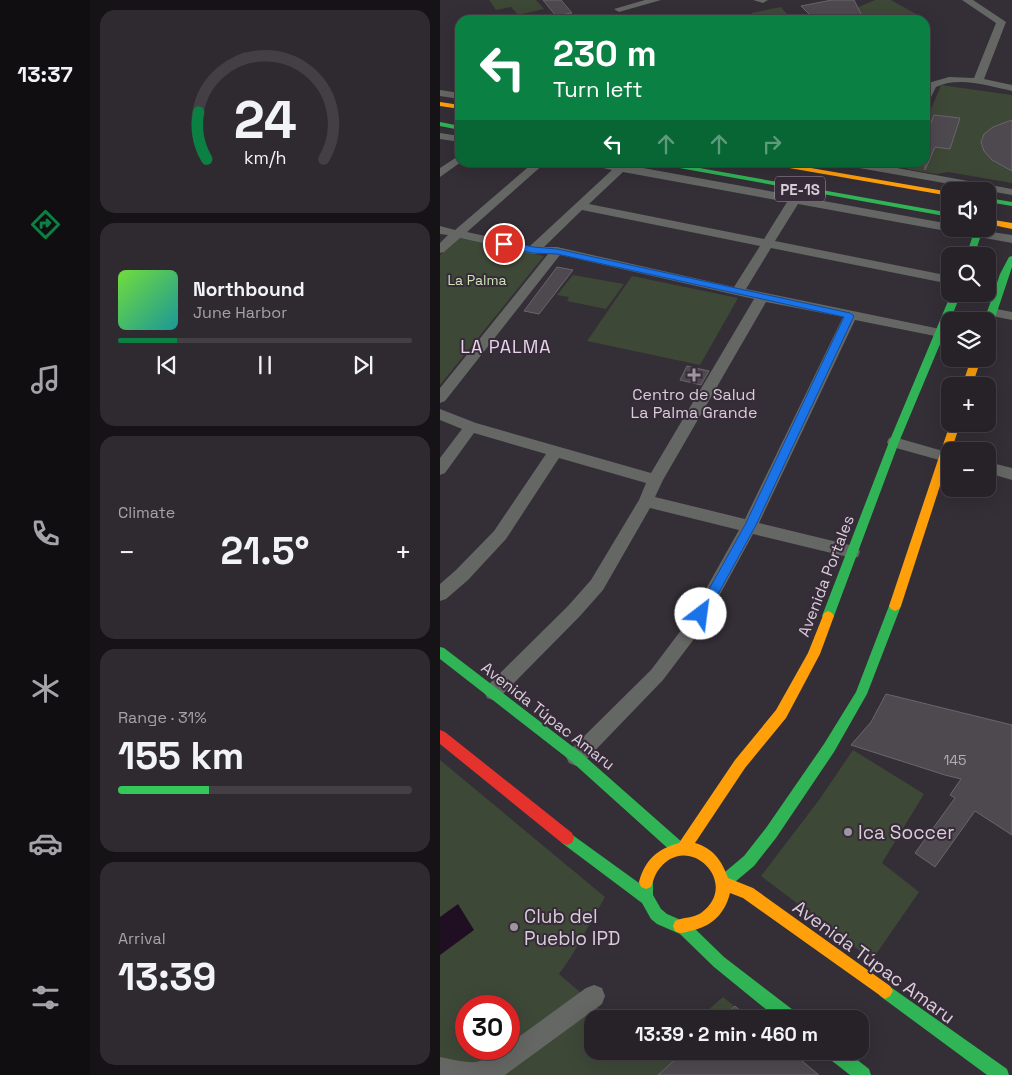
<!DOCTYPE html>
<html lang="en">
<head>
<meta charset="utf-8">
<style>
	:root { --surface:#272228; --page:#2f2a30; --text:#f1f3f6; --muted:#a4a4a8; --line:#433f45; --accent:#0b8043 }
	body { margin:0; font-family:"Space Grotesk",sans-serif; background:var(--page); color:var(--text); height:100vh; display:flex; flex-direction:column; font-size:19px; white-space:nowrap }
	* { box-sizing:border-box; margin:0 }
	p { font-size:16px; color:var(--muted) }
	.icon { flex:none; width:28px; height:28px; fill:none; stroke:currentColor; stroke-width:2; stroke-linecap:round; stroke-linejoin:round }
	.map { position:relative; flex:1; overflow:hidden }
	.side { display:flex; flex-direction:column; gap:10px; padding:10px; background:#151316; width:350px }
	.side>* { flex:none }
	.guide { position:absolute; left:15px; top:15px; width:475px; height:152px; border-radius:15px; box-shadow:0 5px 20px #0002,0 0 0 1px var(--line); background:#0b8043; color:#fff; overflow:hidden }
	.tools { position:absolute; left:501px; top:182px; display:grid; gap:10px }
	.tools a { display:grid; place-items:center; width:55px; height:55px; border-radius:10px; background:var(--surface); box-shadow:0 5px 20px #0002,0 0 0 1px var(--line); font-size:25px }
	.speed { position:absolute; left:15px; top:995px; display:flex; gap:10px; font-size:25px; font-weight:700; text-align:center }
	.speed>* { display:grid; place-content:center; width:65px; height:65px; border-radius:50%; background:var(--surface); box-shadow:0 5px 20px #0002,0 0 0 1px var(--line); line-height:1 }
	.speed .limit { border:8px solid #d22; background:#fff; color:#111 }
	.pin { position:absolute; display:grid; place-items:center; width:42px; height:42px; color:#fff; margin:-21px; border:2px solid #fff; border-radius:50%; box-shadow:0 1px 5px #0007 }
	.me { position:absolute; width:55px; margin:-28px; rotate:30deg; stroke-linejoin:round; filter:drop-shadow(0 0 4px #0008) }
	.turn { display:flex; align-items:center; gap:18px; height:105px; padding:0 15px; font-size:22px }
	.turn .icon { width:65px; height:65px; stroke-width:2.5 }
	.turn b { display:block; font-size:35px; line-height:42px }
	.lanes { display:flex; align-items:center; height:48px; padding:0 15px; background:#0003; justify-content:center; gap:25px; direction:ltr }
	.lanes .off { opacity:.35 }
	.big { font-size:38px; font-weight:800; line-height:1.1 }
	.side .card { flex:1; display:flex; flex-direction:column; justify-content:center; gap:8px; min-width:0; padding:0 18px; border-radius:15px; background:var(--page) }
	.side .dial { align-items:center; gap:0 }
	.dial svg { height:130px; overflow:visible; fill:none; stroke:var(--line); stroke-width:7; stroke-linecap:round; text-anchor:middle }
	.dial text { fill:var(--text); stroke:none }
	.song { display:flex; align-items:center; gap:15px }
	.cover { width:60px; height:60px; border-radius:8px; background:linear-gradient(135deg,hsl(100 70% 55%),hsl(180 70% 35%)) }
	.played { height:5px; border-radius:2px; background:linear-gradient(90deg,var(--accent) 20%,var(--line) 20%) }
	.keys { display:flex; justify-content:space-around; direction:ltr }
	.heat { display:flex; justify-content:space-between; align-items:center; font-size:28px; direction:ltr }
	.charge { height:8px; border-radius:4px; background:linear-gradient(90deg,#34c759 31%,var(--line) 0) }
	.trip { position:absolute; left:144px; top:1010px; width:285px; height:50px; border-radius:15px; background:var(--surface); box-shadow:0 5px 20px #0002,0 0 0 1px var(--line); font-weight:800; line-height:50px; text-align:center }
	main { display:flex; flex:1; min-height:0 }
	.dock { display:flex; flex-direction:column; width:90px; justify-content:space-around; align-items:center; background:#100e10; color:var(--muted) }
	.dock .icon { width:35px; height:35px }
	.dock .on { color:var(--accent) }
	.dock b { font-size:22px; color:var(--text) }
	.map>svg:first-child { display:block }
	.green { fill:#3e4837; fill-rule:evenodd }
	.water { fill:#200e22 }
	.building { fill:#4e494f; stroke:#6a656c }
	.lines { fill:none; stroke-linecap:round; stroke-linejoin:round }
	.street { fill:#656764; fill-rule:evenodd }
	.fast { fill:#30b455; fill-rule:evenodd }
	.slow { fill:#ff9f0a; fill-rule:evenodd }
	.jam { fill:#e5322d; fill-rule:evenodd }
	.route { fill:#1a73e8; stroke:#114b97 }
	.poi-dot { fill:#9e969f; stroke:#372a39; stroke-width:2 }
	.labels { text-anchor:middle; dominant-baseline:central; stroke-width:4; stroke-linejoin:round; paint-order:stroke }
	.far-park-label { font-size:14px; fill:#c7e6b0; stroke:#372a39 }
	.number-label { font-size:14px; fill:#b5adb6 }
	.shield { fill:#372a39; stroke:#a79da8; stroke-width:1 }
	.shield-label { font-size:15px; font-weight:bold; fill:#d7ced8 }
	.poi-label { font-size:16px; fill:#d7ced8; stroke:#372a39 }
	.street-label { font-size:16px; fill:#d7ced8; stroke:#372a39 }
	.neighbourhood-label { font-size:18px; letter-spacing:1px; fill:#e6d5e9; stroke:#372a39 }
	.near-poi-label { font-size:19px; fill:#d7ced8; stroke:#372a39; text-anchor:start }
	.near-street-label { font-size:19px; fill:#d7ced8; stroke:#372a39 }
</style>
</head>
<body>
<main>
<nav class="dock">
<b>13:37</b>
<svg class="icon on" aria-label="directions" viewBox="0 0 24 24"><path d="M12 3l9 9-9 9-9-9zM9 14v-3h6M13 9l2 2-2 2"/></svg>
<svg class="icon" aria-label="music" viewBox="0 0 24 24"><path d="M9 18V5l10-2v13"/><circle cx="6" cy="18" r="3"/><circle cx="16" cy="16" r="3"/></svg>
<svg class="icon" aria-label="phone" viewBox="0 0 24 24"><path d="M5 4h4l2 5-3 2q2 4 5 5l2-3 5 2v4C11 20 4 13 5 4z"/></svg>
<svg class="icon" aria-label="climate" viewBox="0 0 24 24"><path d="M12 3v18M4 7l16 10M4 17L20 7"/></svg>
<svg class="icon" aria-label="car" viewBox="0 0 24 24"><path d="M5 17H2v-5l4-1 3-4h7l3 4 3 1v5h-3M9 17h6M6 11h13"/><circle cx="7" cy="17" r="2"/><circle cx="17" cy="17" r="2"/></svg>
<svg class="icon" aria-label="filters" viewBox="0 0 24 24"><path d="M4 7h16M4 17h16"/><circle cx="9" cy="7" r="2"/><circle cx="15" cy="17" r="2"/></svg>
</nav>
<section class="side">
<div class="card dial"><svg viewBox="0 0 100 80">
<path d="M14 69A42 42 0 1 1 86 69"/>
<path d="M14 69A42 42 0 0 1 9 40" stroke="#0b8043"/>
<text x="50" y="56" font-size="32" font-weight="700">24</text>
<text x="50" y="72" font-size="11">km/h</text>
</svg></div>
<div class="card">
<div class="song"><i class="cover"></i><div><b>Northbound</b><p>June Harbor</p></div></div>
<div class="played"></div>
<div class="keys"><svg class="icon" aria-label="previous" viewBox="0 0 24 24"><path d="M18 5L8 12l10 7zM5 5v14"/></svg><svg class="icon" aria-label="pause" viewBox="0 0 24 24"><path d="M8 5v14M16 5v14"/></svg><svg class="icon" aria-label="next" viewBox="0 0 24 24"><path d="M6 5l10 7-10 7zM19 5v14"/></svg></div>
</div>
<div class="card"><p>Climate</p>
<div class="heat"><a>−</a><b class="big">21.5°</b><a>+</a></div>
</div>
<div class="card"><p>Range · 31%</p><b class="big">155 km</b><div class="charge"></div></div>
<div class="card"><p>Arrival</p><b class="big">13:39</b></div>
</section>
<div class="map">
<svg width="572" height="1075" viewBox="0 0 572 1075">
	<rect width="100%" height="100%" fill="#342e36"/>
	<g class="green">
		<polygon points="49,0 96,0 104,9 78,15 71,7 56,10"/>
		<polygon points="435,0 451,0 485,19 456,20 442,14 404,16 402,14"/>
		<polygon points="341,7 352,20 319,20 311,13"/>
		<polygon points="501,85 572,95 572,183 508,172 497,174 467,169 469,163 485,162 485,124"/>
		<polygon points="19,238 104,256 0,385 0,255"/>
		<polygon points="133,275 184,284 166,309 127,301 129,297 117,295"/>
		<polygon points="192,276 298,298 260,365 147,341"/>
		<polygon points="413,750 484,794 442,863 479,892 432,960 321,876 379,800"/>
		<path d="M0,760L165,897L131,957L119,974L171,1019H152V1051H210L215,1056L220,1051H350L379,1075H0ZM26,1006H69V1049H26Z"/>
		<polygon points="283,997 310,1019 258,1019"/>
	</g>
	<polygon class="water" points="18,904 34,930 0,955 0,917"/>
	<g class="building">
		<polygon points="103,0 121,0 132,13 116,16"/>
		<polygon points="392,0 414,0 424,20 364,20 369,14 361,6"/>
		<polygon points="494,115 520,118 510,149 495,147 485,170 485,139"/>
		<polygon points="572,120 572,171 552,160 544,151 541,142 544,134 553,127"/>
		<polygon points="117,267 133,270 99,314 84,311"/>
		<polygon points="247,366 269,371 261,385 240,380"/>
		<polygon points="446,694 572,725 572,835 535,811 495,867 475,853 515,798 510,795 521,779 505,775 411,745 431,722"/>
		<polygon points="295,1006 310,1019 281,1019"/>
		<polygon points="245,1051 350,1051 379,1075 218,1075"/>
	</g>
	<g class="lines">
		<g class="street">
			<polygon points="205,0 221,0 179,12 174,9"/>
			<polygon points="313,0 328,0 323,3"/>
			<path d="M522,0H533L566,22L544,79L572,85V91C549,86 519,76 496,87L489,101L485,102V89L488,83L509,77L534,78L556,23Z"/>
			<polygon points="0,90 20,93 20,99 0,96"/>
			<polygon points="0,133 20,136 20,142 0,139"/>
			<polygon points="20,155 21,162 0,177 0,168"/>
			<path d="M94,162H106L27,232L90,246L172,170L145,164L144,162H170L510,224V229H532L572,235V243L358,204L335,241L510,276V284L331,248L306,289L510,331V339L415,320L319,523L418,547L420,552L418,557L412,558L313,534L260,631L223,680L143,763L136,766L129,763L126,757L129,751L211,670L248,621L299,530L210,508L163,590L140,616L59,698L53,700L47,698L44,692L47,686L128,606L151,580L199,500L206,483L119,458L66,539L28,580L6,599L0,601V584L16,570L54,531L106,454L34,433L5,473L0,475V458L22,429L0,420V409L36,423L211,473L314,299L120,255L5,401L0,403V388L108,254H93L20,238L4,252L0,253V243L8,235L0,234V226L15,230ZM183,172L347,202L324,239L149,204ZM142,210L320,246L294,287L117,247H104ZM326,302L403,317L305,519L215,497L223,480Z"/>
			<polygon points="397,162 424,162 572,189 572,195 402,165"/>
			<polygon points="552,308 572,312 572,320 547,315 545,312"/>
			<polygon points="454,437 510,453 510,463 449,446 447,442 449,438"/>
			<polygon points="548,462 572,468 572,480 548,473"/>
			<path d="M154,985L162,988L165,996L162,1004L65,1075H0V1057C11,1059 25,1063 36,1062C49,1060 57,1049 69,1049V1044L146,988Z"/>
		</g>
		<g class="fast">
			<polygon points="0,122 20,126 20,130 0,126"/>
			<polygon points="206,162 226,162 510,213 510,217"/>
			<polygon points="548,198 572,202 572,206 548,202"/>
			<polygon points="535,229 543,229 534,256 526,256"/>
			<polygon points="572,256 572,267 553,324 548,327 548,321 544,321 560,274 569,257"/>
			<polygon points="511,294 521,294 459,442 394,616 392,619 388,621 384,619 382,616 449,442"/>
			<polygon points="455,601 459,603 461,606 427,694 394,752 336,838 314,866 289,887 284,889 279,887 277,882 279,877 304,856 326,828 384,744 416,692 449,606 451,603"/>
			<polygon points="0,647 4,648 141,753 243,843 245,848 243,853 238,855 233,853 131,761 0,659"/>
			<polygon points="127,831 199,883 201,877 206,875 211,877 213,882 213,895 221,909 227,914 250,924 284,957 357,1013 359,1019 338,1019 274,967 240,934 217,924 211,919 202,903 122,843 120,838 122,833"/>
			<polygon points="445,983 567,1069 569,1075 547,1075 440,996 437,991 440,986"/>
			<polygon points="385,1051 406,1051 429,1069 431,1075 410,1075 387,1057"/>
		</g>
		<g class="slow">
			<polygon points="0,102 20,105 20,109 0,106"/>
			<polygon points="315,162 336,162 510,192 510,196"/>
			<polygon points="548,219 572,223 572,229 548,224"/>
			<polygon points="531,359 541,359 532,386 522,386"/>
			<polygon points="510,424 520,424 461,606 459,609 455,611 451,609 449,606"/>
			<path d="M388,611L392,613L394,616L380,654L346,718L305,768L255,843C273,848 282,861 288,878L313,888L450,986L453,991L450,996L445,999L303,898L290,893C285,914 271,927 250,931C244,933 240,934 235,931L233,926L235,921C243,917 254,918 261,913C303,882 245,828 217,872C214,877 213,882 211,887L206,889L201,887L199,882C205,860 217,849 239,843L295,760L336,710L368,653L384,613Z"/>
		</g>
		<polygon class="jam" points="0,730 5,732 132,833 134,838 132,843 127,845 122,843 0,744"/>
	</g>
	<polygon class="route" points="64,241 93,247 117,249 410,313 414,316 316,525 265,618 256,618 255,614 305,525 404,317 117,254 93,253 61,246 61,242"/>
	<g class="poi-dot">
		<path d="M251.5 367.5h5v5h5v5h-5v5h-5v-5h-5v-5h5z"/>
		<circle cx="408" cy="832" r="5"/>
		<circle cx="74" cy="927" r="5"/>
	</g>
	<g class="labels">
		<g class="far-park-label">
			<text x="37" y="280">La Palma</text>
		</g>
		<g class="number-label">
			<text x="515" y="760">145</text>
		</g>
		<rect class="shield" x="335" y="176.5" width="50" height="25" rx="4"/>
		<g class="shield-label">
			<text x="360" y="189">PE-1S</text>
		</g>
		<g class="poi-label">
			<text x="254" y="394">Centro de Salud<tspan x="254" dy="18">La Palma Grande</tspan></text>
		</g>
		<g class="street-label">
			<text transform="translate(386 576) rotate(-69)">Avenida Portales</text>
			<text transform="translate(108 716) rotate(38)">Avenida Túpac Amaru</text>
		</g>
		<g class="neighbourhood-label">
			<text x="66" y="346">LA PALMA</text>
		</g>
		<g class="near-poi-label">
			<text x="418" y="832">Ica Soccer</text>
			<text x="84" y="916">Club del<tspan x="84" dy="22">Pueblo IPD</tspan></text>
		</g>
		<g class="near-street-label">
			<text transform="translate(434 962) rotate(36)">Avenida Túpac Amaru</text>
		</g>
	</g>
</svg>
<div class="tools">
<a><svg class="icon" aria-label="sound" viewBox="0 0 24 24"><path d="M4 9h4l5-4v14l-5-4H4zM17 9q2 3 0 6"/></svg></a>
<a><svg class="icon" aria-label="search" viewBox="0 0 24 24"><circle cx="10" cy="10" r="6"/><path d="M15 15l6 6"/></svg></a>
<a><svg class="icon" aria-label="layers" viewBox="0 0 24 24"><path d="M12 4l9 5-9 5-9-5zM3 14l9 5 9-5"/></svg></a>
<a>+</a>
<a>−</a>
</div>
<div class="speed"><div class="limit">30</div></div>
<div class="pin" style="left:64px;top:244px;background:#d93025"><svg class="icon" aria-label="arrive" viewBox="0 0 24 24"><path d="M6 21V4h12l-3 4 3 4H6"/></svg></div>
<svg class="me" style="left:261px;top:614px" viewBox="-20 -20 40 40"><circle r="19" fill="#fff"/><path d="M0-13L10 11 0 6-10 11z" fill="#1a73e8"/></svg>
<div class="trip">13:39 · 2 min · 460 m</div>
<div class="guide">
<div class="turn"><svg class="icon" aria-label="left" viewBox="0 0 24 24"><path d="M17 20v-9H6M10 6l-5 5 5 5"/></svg><div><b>230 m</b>Turn left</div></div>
<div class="lanes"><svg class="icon" aria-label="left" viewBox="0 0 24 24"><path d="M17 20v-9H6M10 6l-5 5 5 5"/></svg><svg class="icon off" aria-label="ahead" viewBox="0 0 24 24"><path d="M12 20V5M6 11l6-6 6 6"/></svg><svg class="icon off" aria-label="ahead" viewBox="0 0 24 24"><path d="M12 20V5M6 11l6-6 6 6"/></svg><svg class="icon off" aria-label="right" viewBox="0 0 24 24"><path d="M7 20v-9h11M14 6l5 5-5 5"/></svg></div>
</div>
</div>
</main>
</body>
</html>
